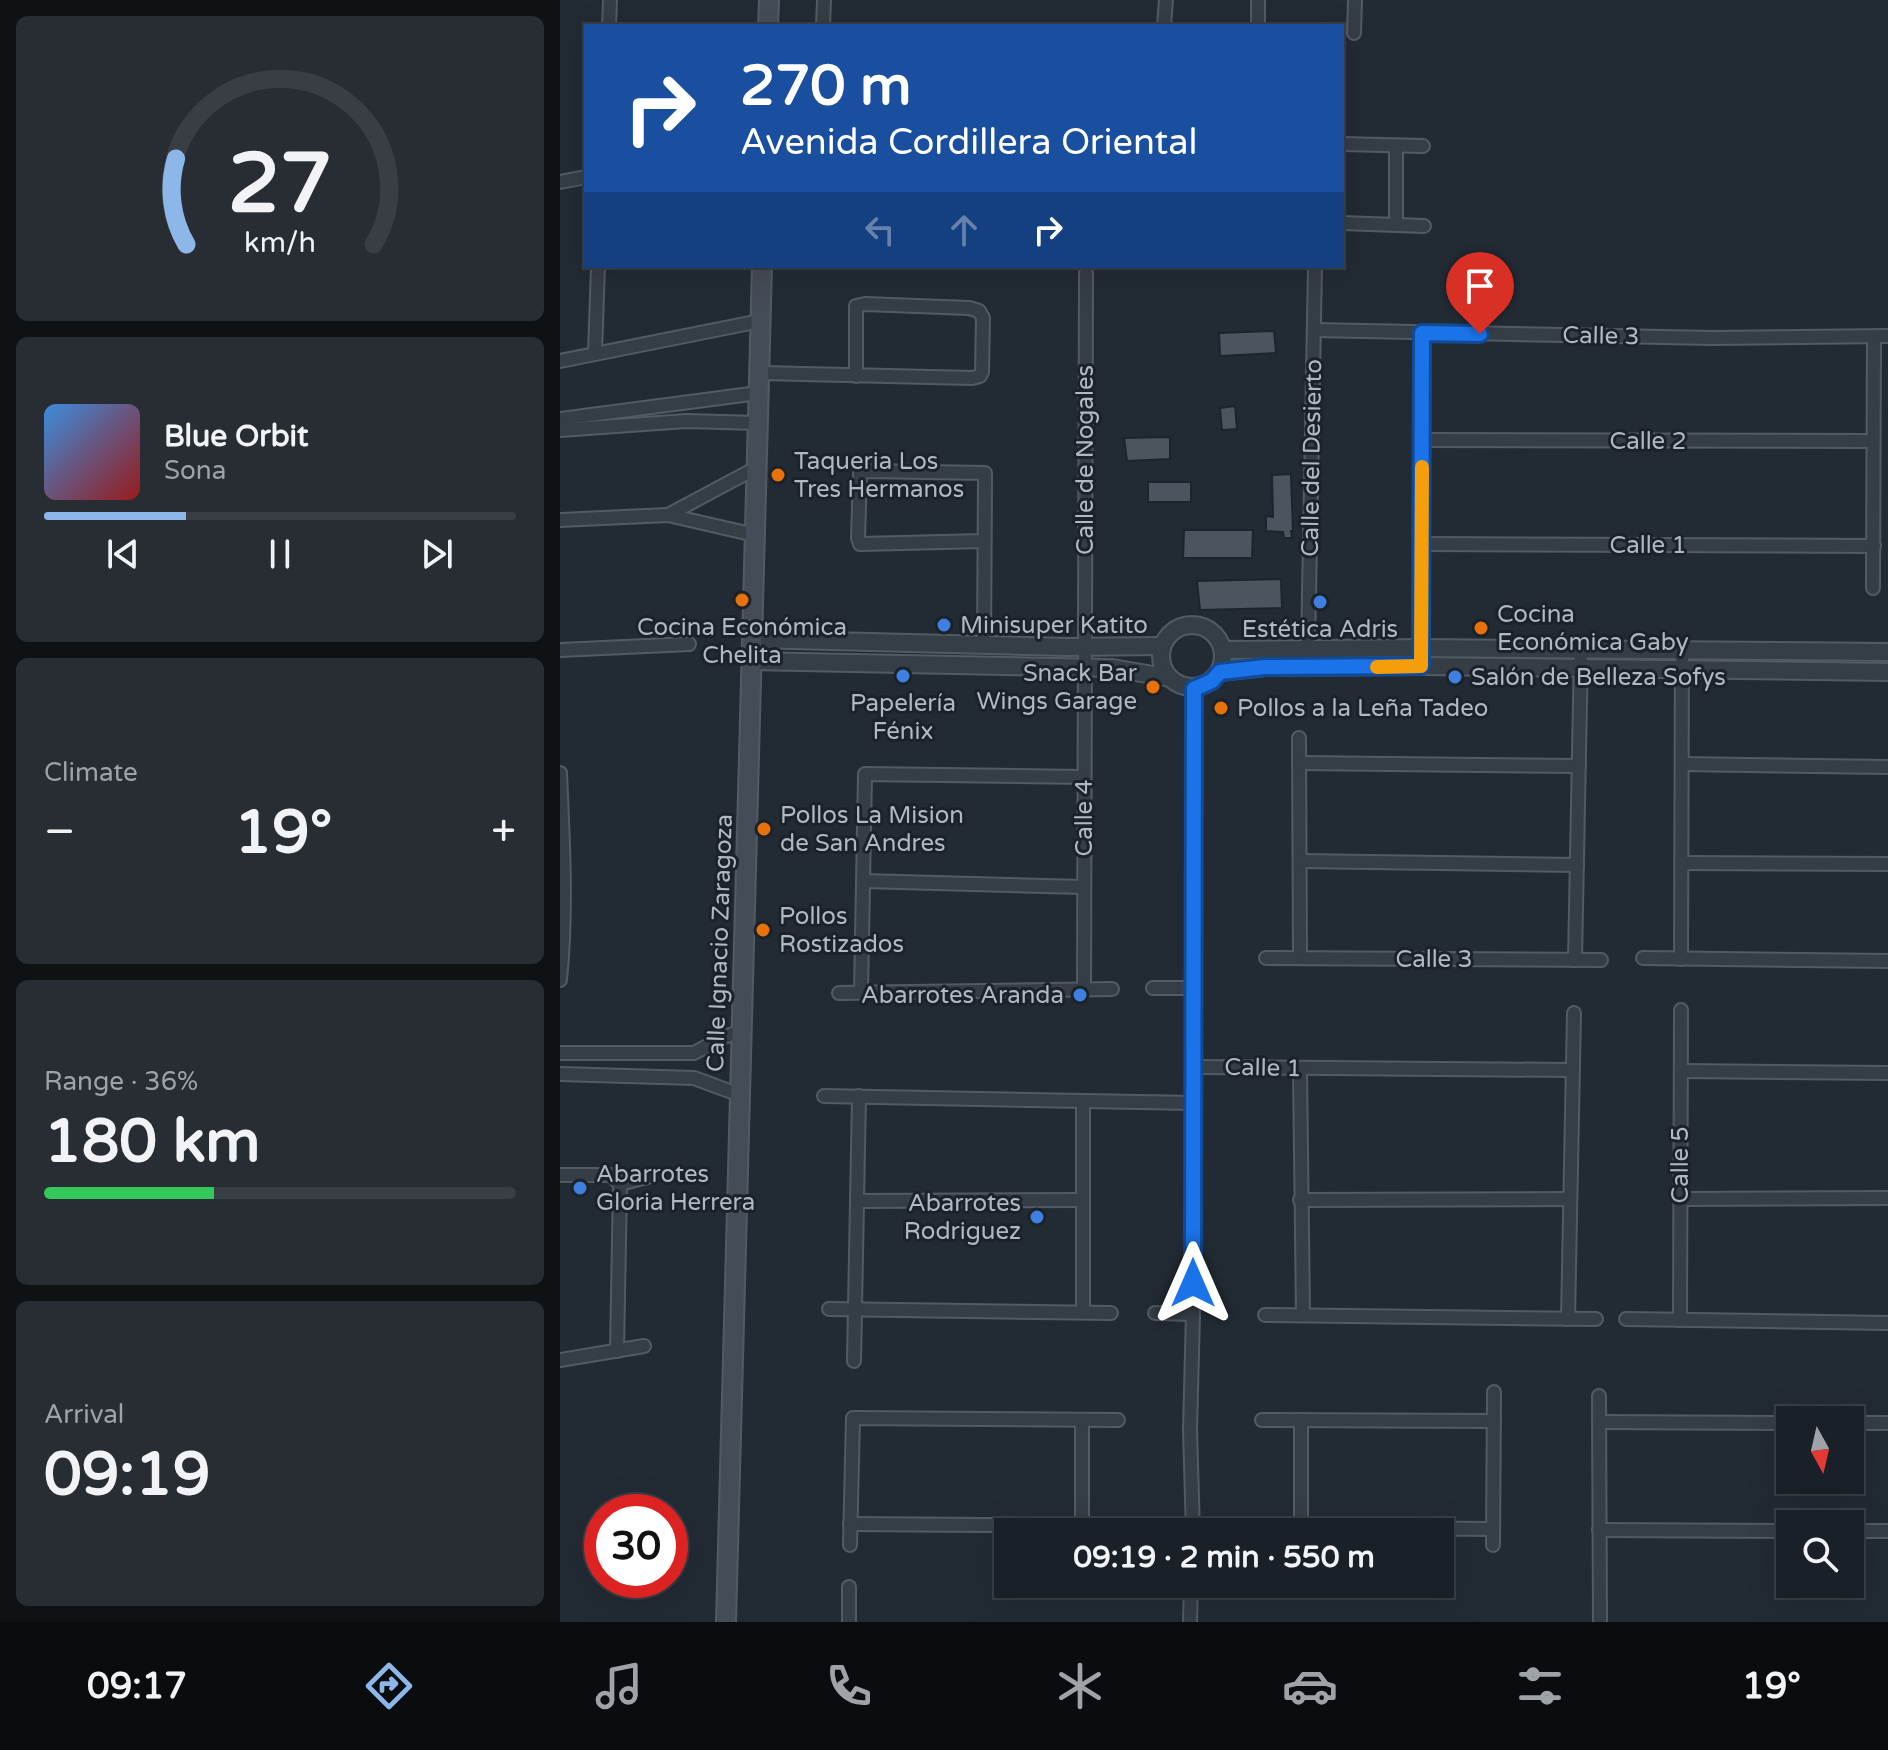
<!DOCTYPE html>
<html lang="en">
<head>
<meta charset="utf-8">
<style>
	:root { --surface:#1a2027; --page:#272d33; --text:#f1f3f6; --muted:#9fa3a7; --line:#383e44; --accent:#8db6e9 }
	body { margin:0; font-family:"Varela Round",sans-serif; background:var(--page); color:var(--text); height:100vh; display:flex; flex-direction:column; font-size:30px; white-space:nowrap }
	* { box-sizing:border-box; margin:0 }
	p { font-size:26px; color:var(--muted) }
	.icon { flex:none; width:44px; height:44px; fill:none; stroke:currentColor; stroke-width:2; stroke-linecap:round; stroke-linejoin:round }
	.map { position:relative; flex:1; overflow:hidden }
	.panel { display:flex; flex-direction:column; gap:16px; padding:16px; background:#0e1215; width:560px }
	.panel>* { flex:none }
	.banner { position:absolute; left:24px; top:24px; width:760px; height:244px; border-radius:0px; box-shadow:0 8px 32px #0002,0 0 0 2px var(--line); background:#1a4fa0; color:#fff; overflow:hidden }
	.needle { width:52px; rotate:172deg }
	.buttons { position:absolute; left:1216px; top:1406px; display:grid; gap:16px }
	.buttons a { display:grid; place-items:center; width:88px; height:88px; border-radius:0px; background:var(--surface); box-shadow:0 8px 32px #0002,0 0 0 2px var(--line); font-size:40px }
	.speed { position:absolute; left:24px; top:1494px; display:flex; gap:16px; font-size:40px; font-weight:700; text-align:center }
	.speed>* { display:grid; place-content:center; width:104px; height:104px; border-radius:50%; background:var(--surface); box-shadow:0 8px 32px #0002,0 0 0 2px var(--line); line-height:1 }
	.speed .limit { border:12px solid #d22; background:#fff; color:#111 }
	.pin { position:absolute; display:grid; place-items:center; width:68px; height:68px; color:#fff; margin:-82px -34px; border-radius:50% 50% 50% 0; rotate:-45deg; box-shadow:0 0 8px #0007 }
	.pin .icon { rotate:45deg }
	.me { position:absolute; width:88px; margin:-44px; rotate:0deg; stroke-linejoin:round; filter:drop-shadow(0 0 6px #0008) }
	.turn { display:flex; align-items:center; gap:28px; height:168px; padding:0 24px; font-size:36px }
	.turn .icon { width:104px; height:104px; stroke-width:2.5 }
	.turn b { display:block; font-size:56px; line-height:68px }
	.lanes { display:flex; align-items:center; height:76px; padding:0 24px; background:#0003; justify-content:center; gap:40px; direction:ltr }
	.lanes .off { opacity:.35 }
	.big { font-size:60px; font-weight:700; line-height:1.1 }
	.panel .tile { flex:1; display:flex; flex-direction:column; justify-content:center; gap:12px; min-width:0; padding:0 28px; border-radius:12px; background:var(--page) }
	.panel .dial { align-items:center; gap:0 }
	.dial svg { height:208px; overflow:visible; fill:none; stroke:var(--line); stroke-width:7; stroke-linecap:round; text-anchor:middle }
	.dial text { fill:var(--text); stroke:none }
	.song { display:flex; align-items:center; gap:24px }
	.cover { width:96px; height:96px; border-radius:12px; background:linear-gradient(135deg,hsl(210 70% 55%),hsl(0 70% 35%)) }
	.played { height:8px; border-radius:4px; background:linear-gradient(90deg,var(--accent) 30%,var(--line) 30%) }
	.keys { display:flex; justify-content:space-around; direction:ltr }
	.heat { display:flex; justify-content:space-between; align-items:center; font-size:44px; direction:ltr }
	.charge { height:12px; border-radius:6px; background:linear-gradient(90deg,#34c759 36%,var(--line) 0) }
	.trip { position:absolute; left:434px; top:1518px; width:460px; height:80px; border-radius:0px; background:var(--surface); box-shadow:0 8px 32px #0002,0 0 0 2px var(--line); font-weight:700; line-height:80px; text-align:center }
	.menu { display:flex; height:128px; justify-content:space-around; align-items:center; background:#0a0d10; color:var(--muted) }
	.menu .icon { width:56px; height:56px }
	.menu .on { color:var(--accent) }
	.menu b { font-size:36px; color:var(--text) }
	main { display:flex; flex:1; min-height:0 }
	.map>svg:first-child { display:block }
	.building { fill:#4b555f; stroke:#1d242b; stroke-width:2 }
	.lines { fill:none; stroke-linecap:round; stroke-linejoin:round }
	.minor-casing { stroke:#535b62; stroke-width:16 }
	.tertiary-casing { stroke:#535b62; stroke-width:20 }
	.secondary-casing { stroke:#535b62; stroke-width:22 }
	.minor { stroke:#353d45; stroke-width:12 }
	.tertiary { stroke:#353d45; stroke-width:16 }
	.secondary { stroke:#444c57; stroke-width:18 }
	.route-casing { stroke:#114b97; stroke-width:20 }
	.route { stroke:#1a73e8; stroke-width:14 }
	.slow { stroke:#f59e0b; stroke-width:14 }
	.food-dot { fill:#e8710a; stroke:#1b2229; stroke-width:3 }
	.shop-dot { fill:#3f7fe0; stroke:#1b2229; stroke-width:3 }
	.labels { text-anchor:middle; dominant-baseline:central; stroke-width:6; stroke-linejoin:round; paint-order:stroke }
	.street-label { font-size:24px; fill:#b0b8c1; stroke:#1b2229 }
	.poi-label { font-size:24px; fill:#b0b8c1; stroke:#1b2229; text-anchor:start }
</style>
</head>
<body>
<main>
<section class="panel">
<div class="tile dial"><svg viewBox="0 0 100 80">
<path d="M14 69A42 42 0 1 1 86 69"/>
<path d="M14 69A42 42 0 0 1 10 36" stroke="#8db6e9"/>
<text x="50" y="56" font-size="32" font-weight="700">27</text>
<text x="50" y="72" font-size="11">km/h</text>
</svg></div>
<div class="tile">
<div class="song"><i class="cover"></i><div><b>Blue Orbit</b><p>Sona</p></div></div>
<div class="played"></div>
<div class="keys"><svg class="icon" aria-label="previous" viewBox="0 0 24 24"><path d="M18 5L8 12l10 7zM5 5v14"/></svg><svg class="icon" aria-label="pause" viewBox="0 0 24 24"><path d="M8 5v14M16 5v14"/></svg><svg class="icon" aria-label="next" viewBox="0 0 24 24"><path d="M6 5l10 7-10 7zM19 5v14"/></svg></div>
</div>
<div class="tile"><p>Climate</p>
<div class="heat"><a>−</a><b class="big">19°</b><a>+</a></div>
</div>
<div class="tile"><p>Range · 36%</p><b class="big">180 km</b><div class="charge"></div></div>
<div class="tile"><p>Arrival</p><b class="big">09:19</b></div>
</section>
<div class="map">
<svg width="1328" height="1622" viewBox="0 0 1328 1622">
	<rect width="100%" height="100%" fill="#222b34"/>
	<g class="building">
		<polygon points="714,331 716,353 660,356 659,333"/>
		<polygon points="675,406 677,429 662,430 660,408"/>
		<polygon points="610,437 610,459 567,461 564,438"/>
		<polygon points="731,474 733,531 731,531 732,538 724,538 723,532 706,531 706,516 713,517 712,475"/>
		<rect x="588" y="482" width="43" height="20"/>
		<polygon points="624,530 693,530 692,558 623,558"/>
		<polygon points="721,579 722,608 640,610 637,581"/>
	</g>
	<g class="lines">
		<defs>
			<g id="minor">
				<polyline points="49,26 50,0"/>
				<polyline points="263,26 264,0"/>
				<polyline points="604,26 606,0"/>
				<polyline points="698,26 698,0"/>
				<polyline points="794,33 795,0"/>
				<polyline points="782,144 863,146"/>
				<polyline points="0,182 26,177"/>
				<polyline points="782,223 864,226"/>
				<polyline points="836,225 836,146"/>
				<polyline points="754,330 1153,338 1328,336"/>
				<polyline points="35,354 38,266"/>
				<polyline points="0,361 200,321"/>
				<polyline points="199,373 412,378 420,376 422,372 423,318 419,311 409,308 305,304 296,306 296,376"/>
				<polyline points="0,419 198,393"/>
				<polyline points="0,430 126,421 198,423"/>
				<polyline points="862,440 1313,441"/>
				<polyline points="108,515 196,468"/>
				<polyline points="0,520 108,515 195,535"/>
				<polyline points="862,544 1314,546"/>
				<polyline points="1313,588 1314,337"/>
				<polyline points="424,644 425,480 425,473 307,471 300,474 298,538 300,544 424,541"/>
				<polyline points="0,650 129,644"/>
				<polyline points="748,650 755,266"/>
				<polyline points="861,655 862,333"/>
				<polyline points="739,738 740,958"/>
				<polyline points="739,763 1019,766"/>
				<polyline points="1122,764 1328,767"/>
				<path d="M0,773C3,842 7,912 0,980"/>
				<polyline points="740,861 1017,865"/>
				<polyline points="1122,863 1328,864"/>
				<polyline points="303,881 524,887"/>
				<polyline points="706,958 1041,960"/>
				<polyline points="1083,958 1328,961"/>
				<polyline points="1121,959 1122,650"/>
				<polyline points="1015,960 1021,650"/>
				<polyline points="593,988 635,988"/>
				<polyline points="524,990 526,273"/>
				<polyline points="279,993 552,989"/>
				<polyline points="301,993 305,774 524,777"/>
				<polyline points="0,1053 134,1053 164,1037 182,1031"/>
				<polyline points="633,1067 1013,1070"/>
				<polyline points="740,1068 743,1315"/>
				<polyline points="1121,1071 1328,1073"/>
				<polyline points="0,1074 134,1078 180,1095"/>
				<polyline points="264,1096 634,1103"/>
				<polyline points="0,1175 51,1175 60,1184 57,1351"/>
				<polyline points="60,1184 91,1176"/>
				<polyline points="1120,1199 1328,1198"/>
				<polyline points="740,1200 1010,1199"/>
				<polyline points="297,1201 523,1200"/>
				<polyline points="269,1309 551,1313"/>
				<polyline points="523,1312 523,1101"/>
				<polyline points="595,1313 633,1314"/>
				<polyline points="705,1315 1036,1319"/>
				<polyline points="1008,1319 1014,1013"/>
				<polyline points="1066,1319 1328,1323"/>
				<polyline points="1120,1320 1121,1010"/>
				<polyline points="0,1360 84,1346"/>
				<polyline points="294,1361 299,1096"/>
				<polyline points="1039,1396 1040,1622"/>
				<polyline points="702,1420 934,1421"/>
				<polyline points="741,1420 741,1527"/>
				<polyline points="1039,1422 1230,1423"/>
				<polyline points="1290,1423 1328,1423"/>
				<polyline points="290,1524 933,1529"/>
				<polyline points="522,1526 522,1420"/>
				<polyline points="1039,1530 1230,1531"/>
				<polyline points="1290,1531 1328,1531"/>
				<polyline points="633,1532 630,1430 633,1314 635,988 634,689"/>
				<polyline points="290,1545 293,1418 558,1420"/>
				<polyline points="933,1545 934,1392"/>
				<polyline points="289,1622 289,1587"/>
				<polyline points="630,1622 631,1584"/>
			</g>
			<g id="tertiary">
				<circle cx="632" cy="656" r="31"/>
				<polyline points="192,639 506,647 602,646"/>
				<polyline points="663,650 861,648 1328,652"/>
				<polyline points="192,661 552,668 610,678"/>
				<polyline points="660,672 705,667 861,666 1328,672"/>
			</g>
			<g id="secondary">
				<polyline points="208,26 209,0"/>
				<polyline points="166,1622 202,266"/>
			</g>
		</defs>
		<use href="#minor" class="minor-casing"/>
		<use href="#tertiary" class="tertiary-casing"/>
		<use href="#secondary" class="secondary-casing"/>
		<use href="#minor" class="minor"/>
		<use href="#tertiary" class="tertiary"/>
		<use href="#secondary" class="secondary"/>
	</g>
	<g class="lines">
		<defs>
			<polyline id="route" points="633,1283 634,689 652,681 660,672 705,667 861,666 862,333 920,334"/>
		</defs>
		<use href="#route" class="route-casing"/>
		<use href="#route" class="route"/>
		<polyline class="slow" points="817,667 861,666 862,467"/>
	</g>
	<g class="food-dot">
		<circle cx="218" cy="475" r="8"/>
		<circle cx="182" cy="600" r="8"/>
		<circle cx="921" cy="628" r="8"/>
		<circle cx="593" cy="687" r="8"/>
		<circle cx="661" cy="708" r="8"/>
		<circle cx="204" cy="829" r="8"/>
		<circle cx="203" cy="930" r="8"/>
	</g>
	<g class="shop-dot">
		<circle cx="760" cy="602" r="8"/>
		<circle cx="384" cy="625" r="8"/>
		<circle cx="343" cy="676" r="8"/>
		<circle cx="895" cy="677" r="8"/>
		<circle cx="520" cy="995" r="8"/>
		<circle cx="20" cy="1188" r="8"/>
		<circle cx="477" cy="1217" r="8"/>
	</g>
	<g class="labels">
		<g class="street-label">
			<text transform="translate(1041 336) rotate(1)">Calle 3</text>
			<text x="1088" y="441">Calle 2</text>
			<text transform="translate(752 458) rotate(-89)">Calle del Desierto</text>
			<text transform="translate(525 460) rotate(-90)">Calle de Nogales</text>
			<text x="1088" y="545">Calle 1</text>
			<text transform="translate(524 818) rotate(-90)">Calle 4</text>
			<text transform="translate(160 943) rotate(-88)">Calle Ignacio Zaragoza</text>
			<text x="874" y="959">Calle 3</text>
			<text transform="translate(703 1068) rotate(1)">Calle 1</text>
			<text transform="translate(1120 1165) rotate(-90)">Calle 5</text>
		</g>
		<g class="poi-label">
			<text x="234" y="461">Taqueria Los<tspan x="234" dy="28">Tres Hermanos</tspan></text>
			<text x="937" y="614">Cocina<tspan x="937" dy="28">Económica Gaby</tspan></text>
			<text x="400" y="625">Minisuper Katito</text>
			<text x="182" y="627" text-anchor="middle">Cocina Económica<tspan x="182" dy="28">Chelita</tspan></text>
			<text x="760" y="629" text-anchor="middle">Estética Adris</text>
			<text x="577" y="673" text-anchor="end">Snack Bar<tspan x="577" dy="28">Wings Garage</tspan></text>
			<text x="911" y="677">Salón de Belleza Sofys</text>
			<text x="343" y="703" text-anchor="middle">Papelería<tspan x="343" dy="28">Fénix</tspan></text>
			<text x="677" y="708">Pollos a la Leña Tadeo</text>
			<text x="220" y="815">Pollos La Mision<tspan x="220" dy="28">de San Andres</tspan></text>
			<text x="219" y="916">Pollos<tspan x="219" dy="28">Rostizados</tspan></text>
			<text x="504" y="995" text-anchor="end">Abarrotes Aranda</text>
			<text x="36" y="1174">Abarrotes<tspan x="36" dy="28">Gloria Herrera</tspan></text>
			<text x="461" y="1203" text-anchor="end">Abarrotes<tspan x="461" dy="28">Rodriguez</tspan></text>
		</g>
	</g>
</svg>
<div class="buttons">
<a><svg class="needle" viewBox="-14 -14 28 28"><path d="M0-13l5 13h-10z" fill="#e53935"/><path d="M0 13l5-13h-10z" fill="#9fa3a7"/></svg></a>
<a><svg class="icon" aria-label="search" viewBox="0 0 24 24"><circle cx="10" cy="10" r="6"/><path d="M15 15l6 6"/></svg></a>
</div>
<div class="speed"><div class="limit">30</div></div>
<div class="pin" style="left:920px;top:334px;background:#d93025"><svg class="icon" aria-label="arrive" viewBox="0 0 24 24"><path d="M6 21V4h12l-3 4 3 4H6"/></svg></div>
<svg class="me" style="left:633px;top:1283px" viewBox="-20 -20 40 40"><path d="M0-17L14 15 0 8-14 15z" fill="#1a73e8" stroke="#fff" stroke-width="4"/></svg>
<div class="trip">09:19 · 2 min · 550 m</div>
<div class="banner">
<div class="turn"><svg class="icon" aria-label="right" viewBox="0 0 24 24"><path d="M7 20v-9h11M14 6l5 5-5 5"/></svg><div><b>270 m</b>Avenida Cordillera Oriental</div></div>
<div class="lanes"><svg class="icon off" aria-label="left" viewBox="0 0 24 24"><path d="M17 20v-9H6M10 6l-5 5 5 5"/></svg><svg class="icon off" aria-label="ahead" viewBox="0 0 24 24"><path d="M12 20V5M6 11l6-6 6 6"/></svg><svg class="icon" aria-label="right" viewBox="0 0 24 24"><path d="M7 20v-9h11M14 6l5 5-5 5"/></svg></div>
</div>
</div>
</main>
<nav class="menu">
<b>09:17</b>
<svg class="icon on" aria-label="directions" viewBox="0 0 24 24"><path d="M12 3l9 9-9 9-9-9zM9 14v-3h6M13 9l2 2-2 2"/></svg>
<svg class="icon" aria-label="music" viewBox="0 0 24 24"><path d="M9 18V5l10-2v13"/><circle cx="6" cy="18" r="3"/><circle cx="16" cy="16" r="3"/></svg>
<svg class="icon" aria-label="phone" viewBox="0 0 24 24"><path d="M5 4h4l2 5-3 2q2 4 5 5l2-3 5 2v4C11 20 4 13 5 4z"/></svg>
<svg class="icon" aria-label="climate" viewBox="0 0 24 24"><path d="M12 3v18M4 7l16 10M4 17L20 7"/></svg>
<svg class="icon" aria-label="car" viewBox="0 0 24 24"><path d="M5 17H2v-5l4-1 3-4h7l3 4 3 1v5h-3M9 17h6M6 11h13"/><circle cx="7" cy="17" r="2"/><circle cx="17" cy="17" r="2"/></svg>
<svg class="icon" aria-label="filters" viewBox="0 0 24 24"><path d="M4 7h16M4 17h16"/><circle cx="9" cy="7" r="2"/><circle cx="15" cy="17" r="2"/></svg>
<b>19°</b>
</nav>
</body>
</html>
